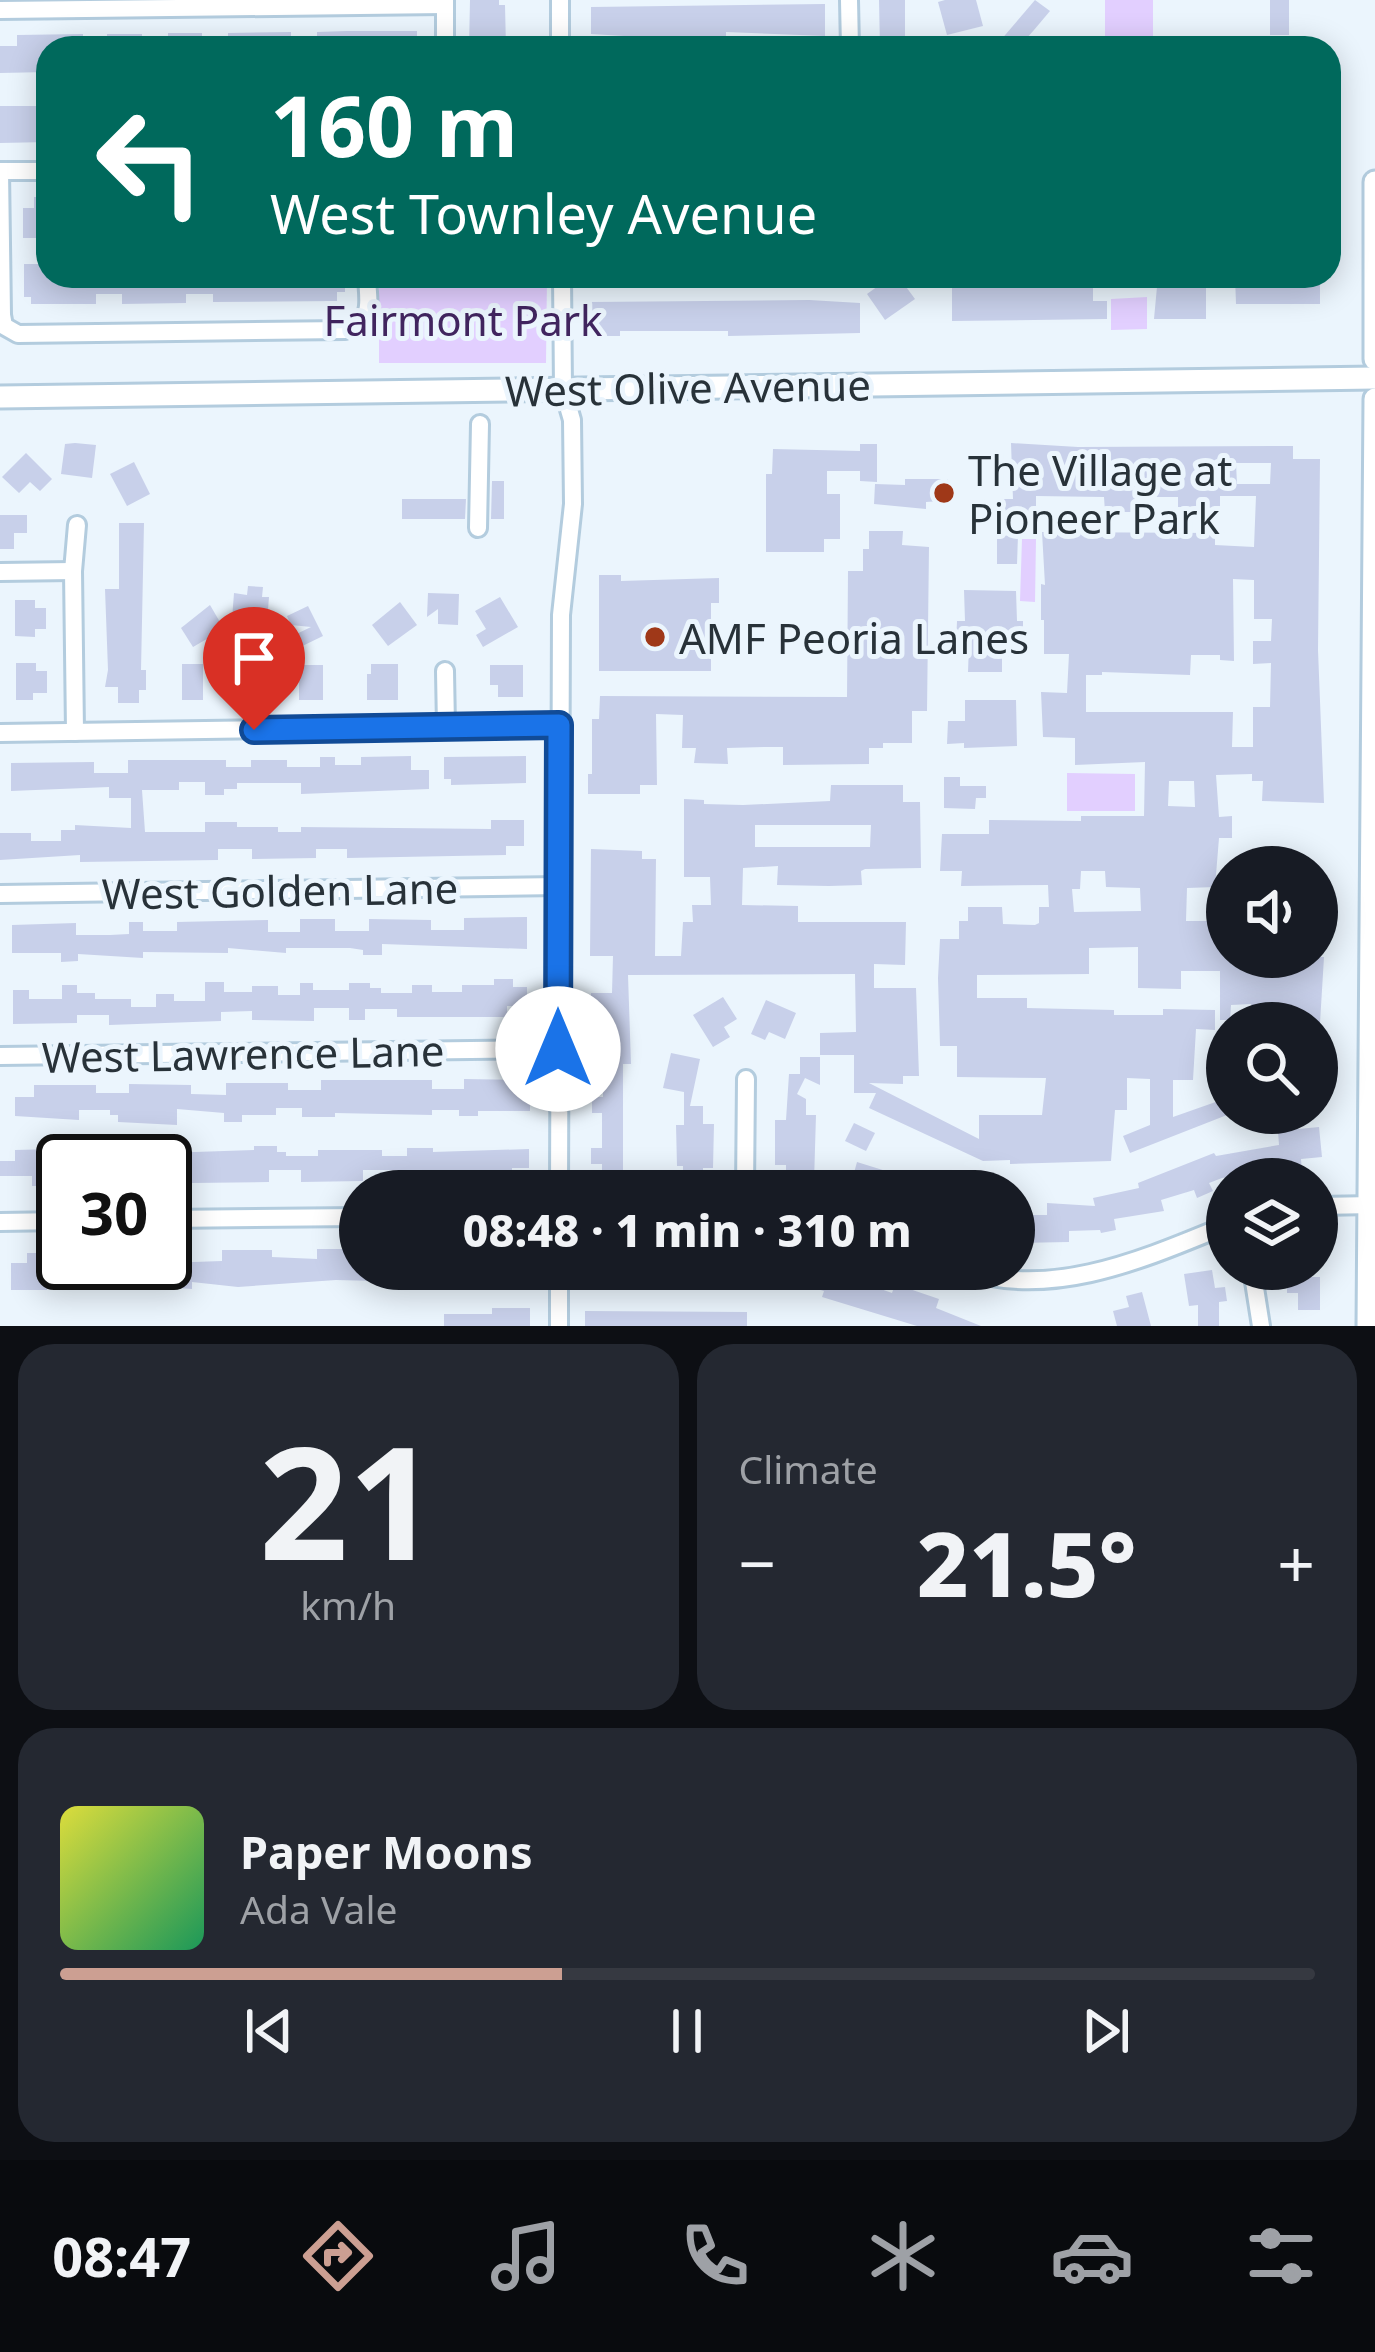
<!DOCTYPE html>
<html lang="en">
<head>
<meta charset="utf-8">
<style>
	:root { --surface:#171b24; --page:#242831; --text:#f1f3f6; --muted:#9ea1a6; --line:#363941; --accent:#cc9f92 }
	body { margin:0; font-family:"Noto Sans",sans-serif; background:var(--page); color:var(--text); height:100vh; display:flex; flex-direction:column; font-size:45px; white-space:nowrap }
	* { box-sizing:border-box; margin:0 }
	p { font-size:39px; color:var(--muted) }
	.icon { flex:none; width:66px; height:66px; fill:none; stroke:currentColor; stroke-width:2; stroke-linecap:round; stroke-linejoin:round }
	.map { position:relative; height:1326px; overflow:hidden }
	.sheet { display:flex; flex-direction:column; gap:18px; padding:18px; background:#0d0f14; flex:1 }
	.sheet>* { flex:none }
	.guide { position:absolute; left:36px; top:36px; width:1305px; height:252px; border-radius:36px; box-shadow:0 6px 30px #0003; background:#00695c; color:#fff; overflow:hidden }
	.fabs { position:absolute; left:1206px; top:846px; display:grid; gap:24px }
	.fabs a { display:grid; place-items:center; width:132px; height:132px; border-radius:50%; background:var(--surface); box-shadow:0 6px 30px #0003; font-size:60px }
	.speed { position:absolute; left:36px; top:1134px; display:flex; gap:24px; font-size:60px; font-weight:700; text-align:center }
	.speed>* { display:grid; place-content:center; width:156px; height:156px; border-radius:50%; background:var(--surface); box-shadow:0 6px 30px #0003; line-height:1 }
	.speed .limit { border:6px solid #111; border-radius:18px; background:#fff; color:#111 }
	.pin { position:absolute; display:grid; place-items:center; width:102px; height:102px; color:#fff; margin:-123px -51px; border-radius:50% 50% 50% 0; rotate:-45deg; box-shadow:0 0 12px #0007 }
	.pin .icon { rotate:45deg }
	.me { position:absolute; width:132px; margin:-66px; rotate:0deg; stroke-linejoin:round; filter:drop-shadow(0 0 9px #0008) }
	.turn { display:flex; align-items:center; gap:42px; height:252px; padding:0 36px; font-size:54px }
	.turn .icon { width:156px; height:156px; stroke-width:2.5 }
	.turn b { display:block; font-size:84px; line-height:102px }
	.big { font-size:90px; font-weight:800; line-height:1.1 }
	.sheet .widget { flex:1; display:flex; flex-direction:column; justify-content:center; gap:18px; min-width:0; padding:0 42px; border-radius:36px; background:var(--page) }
	.sheet .dial { align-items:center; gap:0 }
	.dial b { font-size:156px; line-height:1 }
	.song { display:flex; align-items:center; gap:36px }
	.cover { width:144px; height:144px; border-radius:18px; background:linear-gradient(135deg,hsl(60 70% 55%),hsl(150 70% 35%)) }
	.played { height:12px; border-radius:6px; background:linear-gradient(90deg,var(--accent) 40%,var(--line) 40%) }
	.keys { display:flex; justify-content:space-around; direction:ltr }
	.heat { display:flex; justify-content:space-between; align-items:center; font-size:66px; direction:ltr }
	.sheet .tiles { flex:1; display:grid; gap:18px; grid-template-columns:1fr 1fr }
	.widget:last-child { grid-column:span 2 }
	.trip { position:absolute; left:339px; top:1170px; width:696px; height:120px; border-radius:60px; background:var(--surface); box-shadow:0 6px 30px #0003; font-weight:800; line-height:120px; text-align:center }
	.menu { display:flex; height:192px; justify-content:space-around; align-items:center; background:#090b0e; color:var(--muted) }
	.menu .icon { width:84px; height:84px }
	.menu .active { color:var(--accent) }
	.menu b { font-size:54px; color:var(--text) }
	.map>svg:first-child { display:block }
	.green { fill:#e2cfff }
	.building { fill:#c8d0ea; fill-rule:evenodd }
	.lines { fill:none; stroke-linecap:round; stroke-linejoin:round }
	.minor-casing { stroke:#b3ccde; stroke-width:22 }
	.major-casing { stroke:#b3ccde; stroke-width:27 }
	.minor { stroke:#fff; stroke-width:16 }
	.major { stroke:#fff; stroke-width:21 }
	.route-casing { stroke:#114b97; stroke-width:30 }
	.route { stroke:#1a73e8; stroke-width:21 }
	.poi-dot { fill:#9f3818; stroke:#ebf5fd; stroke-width:4.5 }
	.labels { text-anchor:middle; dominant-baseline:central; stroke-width:10; stroke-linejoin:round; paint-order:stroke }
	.park-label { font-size:42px; fill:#41255f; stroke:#ebf5fd }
	.street-label { font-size:42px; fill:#283239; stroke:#ebf5fd }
	.poi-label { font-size:42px; fill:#283239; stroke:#ebf5fd; text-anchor:start }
</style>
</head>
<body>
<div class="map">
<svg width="1375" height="1326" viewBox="0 0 1375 1326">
	<rect width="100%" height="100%" fill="#ebf5fd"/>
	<g class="green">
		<rect x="1105" y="0" width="48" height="48"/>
		<polygon points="379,276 547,276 546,363 379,363"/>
		<polygon points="1147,297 1147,329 1111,330 1111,299"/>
		<polygon points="1022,539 1036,539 1035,602 1020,601"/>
		<polygon points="1067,773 1135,774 1135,811 1067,811"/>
	</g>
	<g class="building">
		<polygon points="470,0 499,0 499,5 505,5 506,48 469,48"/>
		<polygon points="879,0 905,0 905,48 880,48"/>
		<polygon points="945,0 976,0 983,26 947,35 938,2"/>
		<polygon points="1035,0 1050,11 1034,30 1018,48 994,48"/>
		<rect x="1270" y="0" width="19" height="35"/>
		<polygon points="825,4 825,36 726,32 726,40 690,40 591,34 591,7"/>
		<polygon points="347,31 417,31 417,48 317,48 317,32"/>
		<polygon points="291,32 291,48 228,48 228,33"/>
		<rect x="168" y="33" width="34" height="15"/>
		<polygon points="83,34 83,48 48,48 48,72 0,73 0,46 17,46 17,35"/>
		<rect x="107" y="34" width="35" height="14"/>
		<polygon points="0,106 48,106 48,142 0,143"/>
		<polygon points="34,197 46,197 46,238 23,238 23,208 34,208"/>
		<polygon points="24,264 47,264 47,276 345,276 345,292 337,292 337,301 213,302 213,294 186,294 186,303 122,304 122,294 96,294 96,304 31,304 31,297 24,297"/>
		<polygon points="892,276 898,276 915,299 885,320 867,294"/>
		<polygon points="952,276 1093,276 1093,301 1107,301 1107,319 952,321"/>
		<polygon points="1158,276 1206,276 1206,319 1154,319"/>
		<polygon points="1235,276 1320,276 1320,304 1236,304"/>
		<polygon points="809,300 860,303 860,333 728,336 728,331 620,331 620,336 588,336 588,302"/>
		<polygon points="75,443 96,445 92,478 61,474 65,444"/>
		<path d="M1011,443L1078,447L1293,446V459H1320L1318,650L1324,803L1262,801L1263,781H1252V774L1216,775L1219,817L1232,816V838H1219L1215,887L1187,888L1186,921H1213V935H1227V957H1324L1320,1023H1251V1004L1231,1005L1230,1020H1220V971H1181V989L1138,988V947L1089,948V974L977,975V998H1027V1008L1114,1010V1015H1163V1009L1215,1010V1030L1196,1029L1193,1080H1173V1117L1227,1098V1115L1130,1153L1123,1136L1150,1125V1079L1127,1078V1110H1115L1111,1161L1010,1164V1160L983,1161L869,1108L876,1093H854V1055H820V1033L856,1032L855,974L628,975L631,1064H623V1183H602V1164H591V1148H602V1113H592V1097H603V1063H592V1046H602V1009H591V993H612L613,956H590L591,849L642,851V859H656L655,956H681L683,922H693L692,905H711L710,877H684V799L704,800V804L743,805L830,801L831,785H903V802H920L921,868L865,869L861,871L862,885L829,886L777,885L778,866L743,868L742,905L798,906V922H906L905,965L874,964V988H916L919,1076H903V1084L869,1083L979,1139V1115H1042L1046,1078L957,1077V1046H940L938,978L940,939H959V921H968V907H1002L1003,924L1035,925L1039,923V907H1049L1048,885L961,886L962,871H940L942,834H989V820L1081,821V816H1144L1145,762L1075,765V738L1043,737L1041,692L1067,693L1069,654H1044V620H1041V584L1045,585L1042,532L1215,533V545L1254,547L1256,496H1220V508L1178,507V497H1138V512H1105L1104,497L1036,496V513H1003V499H1013ZM1236,463H1271L1270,484H1237ZM1233,579L1254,580V619H1272L1271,641H1253V664L1271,663L1270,707H1253V747H1232L1233,712H1086V675H1102V672L1190,675L1191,655H1220V660L1234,661ZM1169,781H1194L1195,807L1168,806ZM755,825H871L870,847H755ZM1081,871H1105L1106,887L1140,888L1141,911L1074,912L1072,889H1080Z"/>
		<polygon points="860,444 877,444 877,482 860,481 860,471 827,471 827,494 840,494 840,539 824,539 824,552 766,552 766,474 772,474 773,449 860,451"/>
		<polygon points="26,453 52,479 40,491 30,482 19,493 2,477"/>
		<polygon points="134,462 150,494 127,506 110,474"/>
		<polygon points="905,479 948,479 948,484 954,486 954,500 926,502 926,509 874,504 875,484 905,485"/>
		<polygon points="492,481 504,481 504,519 491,519"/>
		<polygon points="402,499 466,499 465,519 402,519"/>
		<polygon points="0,515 27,515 27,533 14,533 14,549 0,549"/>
		<polygon points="119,523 144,523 141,670 146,670 146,690 139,690 139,703 118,703 118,687 105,687 108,670 105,589 119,589"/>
		<polygon points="869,531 903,531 902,545 929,547 927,711 912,711 912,743 883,743 883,748 869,748 869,764 783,765 783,747 764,747 727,748 728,764 694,763 696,748 682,748 683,715 656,714 657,785 640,785 640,794 588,794 588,774 592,774 592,719 599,719 600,696 847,697 848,571 863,571 863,549 869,549"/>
		<polygon points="1018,535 1017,564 997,564 997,536"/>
		<polygon points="599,575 621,575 621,581 719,578 719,603 711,603 711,671 599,671"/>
		<polygon points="248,586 263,587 262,597 269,597 267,622 232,619 234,593 247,595"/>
		<polygon points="964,590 1016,591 1017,621 1023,621 1023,657 1002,657 1002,672 968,672 969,645 956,645 957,621 965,621"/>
		<polygon points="428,593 459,594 458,625 438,624 438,609 427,617"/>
		<polygon points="500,597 518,627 483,647 476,635 486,629 475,611"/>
		<polygon points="15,600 35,600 35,608 46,608 46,629 35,629 35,637 15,636"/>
		<polygon points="400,602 417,625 388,646 372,625"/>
		<polygon points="210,605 224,629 193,647 181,628"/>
		<polygon points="308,606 323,636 292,651 286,639 311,627 291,625 287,616"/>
		<polygon points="16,663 36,663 36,671 47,671 47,693 33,693 33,700 16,700"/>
		<rect x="182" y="664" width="21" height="36"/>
		<polygon points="371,664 398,664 398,700 367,700 367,674 371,674"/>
		<rect x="299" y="665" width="24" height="35"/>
		<polygon points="490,665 523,665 523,697 498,697 498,685 490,685"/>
		<polygon points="965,700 1016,700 1017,746 964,748 964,743 947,744 948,721 965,721"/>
		<polygon points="411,756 411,770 429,770 429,789 301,794 301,783 237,783 237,789 224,789 224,795 205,795 205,782 179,782 179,790 142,790 145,832 205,832 205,822 237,822 237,827 278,827 278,832 301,832 301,827 491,829 491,820 524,820 524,846 506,846 506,855 347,858 347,849 316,849 316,858 252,859 252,849 218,849 218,860 80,862 80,855 0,860 0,833 31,833 31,841 61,841 61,830 75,830 75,825 131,828 131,798 109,798 109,787 11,791 11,763 94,762 94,773 128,773 128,760 226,760 226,767 251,767 251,760 287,760 287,767 320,767 320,757 335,757 335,765 361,765 361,757"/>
		<polygon points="526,756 526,783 451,785 451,779 444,779 444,757"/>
		<polygon points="944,777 960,777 960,786 986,786 986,798 976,798 975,809 944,808"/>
		<polygon points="527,917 527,949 382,944 382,955 363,955 363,950 350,948 286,948 286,953 228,948 228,953 143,952 143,958 78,954 78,961 61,962 61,953 12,953 12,925 76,923 76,935 110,935 129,934 129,922 143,922 143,931 177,931 177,922 268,920 268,932 300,932 300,919 335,919 335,931 369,931 369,919 431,920 431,930 464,930 464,918"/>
		<polygon points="494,979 513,979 513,987 527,987 527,1006 507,1006 507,1017 397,1017 397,1009 365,1009 365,1020 349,1020 349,1008 314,1008 314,1021 252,1020 252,1011 221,1012 221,1021 109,1025 109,1015 77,1015 77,1023 13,1024 13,990 29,990 29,999 62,999 62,985 77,985 77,993 95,993 95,999 131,999 131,1007 156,1007 156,994 174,994 174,1001 205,1001 205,982 224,982 224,992 252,992 252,986 278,986 278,995 300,995 300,983 313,983 313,990 349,990 349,983 370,983 370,988 381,988 381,993 412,993 412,985 432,985 432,992 462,992 462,985 494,985"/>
		<polygon points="723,997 737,1019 724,1027 730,1037 713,1047 693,1015"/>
		<polygon points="766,1000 796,1013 785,1039 769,1032 765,1040 751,1034"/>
		<polygon points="671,1053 700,1059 690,1106 703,1106 703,1124 714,1124 713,1168 703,1168 703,1185 683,1186 683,1166 677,1166 676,1125 684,1125 684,1092 663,1088"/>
		<polygon points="800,1057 820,1057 820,1085 805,1078 797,1094 806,1099 806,1115 816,1115 814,1182 786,1182 786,1165 775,1165 775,1120 786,1120 789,1074 800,1074"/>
		<polygon points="464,1079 530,1080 530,1111 478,1111 478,1116 459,1116 459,1110 432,1110 432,1115 335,1113 335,1117 302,1117 302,1108 276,1108 276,1115 242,1115 242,1122 224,1122 224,1113 177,1109 177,1125 118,1122 118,1115 110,1115 110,1110 79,1110 79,1120 15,1116 15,1097 34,1097 34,1085 96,1085 96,1093 129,1093 129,1084 191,1085 191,1094 226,1095 226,1083 288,1083 288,1090 321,1090 321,1080 432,1080 432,1089 464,1089"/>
		<polygon points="854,1123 875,1133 866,1151 845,1141"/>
		<polygon points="1319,1127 1322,1157 1301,1159 1302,1171 1253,1179 1252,1172 1222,1178 1209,1183 1213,1191 1197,1198 1194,1190 1161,1200 1164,1211 1114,1219 1116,1230 1101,1233 1100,1230 1069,1231 1069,1242 1016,1243 1014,1215 1047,1215 1047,1203 1095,1206 1093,1198 1139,1188 1138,1183 1214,1153 1216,1156 1279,1145 1278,1131"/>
		<polygon points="254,1146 277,1146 277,1152 286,1152 286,1156 318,1156 318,1150 382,1150 382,1156 407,1156 407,1148 433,1148 433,1152 529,1149 529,1168 512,1168 512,1180 397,1180 397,1170 363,1170 363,1181 301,1182 301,1170 269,1170 269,1182 191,1183 177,1183 177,1171 165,1171 165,1153 254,1150"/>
		<polygon points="95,1148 95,1161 63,1161 63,1186 32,1186 32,1176 0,1176 0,1161 15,1161 15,1150"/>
		<polygon points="857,1162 918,1181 915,1191 849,1191"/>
		<polygon points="317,1249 360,1249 360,1269 525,1269 525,1285 336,1280 238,1287 192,1282 192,1289 134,1285 134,1289 111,1289 111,1280 90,1280 90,1286 71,1286 71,1280 47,1280 47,1290 11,1290 11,1263 27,1263 27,1253 63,1253 63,1263 165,1263 222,1261 222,1250 272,1250 272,1257 317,1259"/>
		<polygon points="586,1269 667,1269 667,1285 586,1280"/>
		<polygon points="730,1269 821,1269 847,1276 849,1269 856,1269 864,1271 861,1282 892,1293 895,1284 939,1299 936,1308 981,1326 917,1326 822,1297 824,1291 763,1273 763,1283 730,1283"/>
		<polygon points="1212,1270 1215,1288 1225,1287 1227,1301 1219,1302 1219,1326 1198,1326 1198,1305 1189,1306 1184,1274"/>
		<polygon points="1287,1277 1320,1277 1320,1310 1298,1310 1298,1293 1287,1293"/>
		<polygon points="1142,1292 1151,1326 1117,1326 1113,1311 1129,1307 1126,1296"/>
		<polygon points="492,1308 530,1308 530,1326 444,1326 444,1314 492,1314"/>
		<polygon points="585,1311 747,1312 747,1326 585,1326"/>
	</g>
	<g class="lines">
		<defs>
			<g id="minor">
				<polyline points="445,0 445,48"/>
				<polyline points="560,0 560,48"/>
				<polyline points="849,0 850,48"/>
				<polyline points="0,10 445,5"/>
				<path d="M0,171L2,315L4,326L18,334L345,330C375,317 368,305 367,276"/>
				<polyline points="0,171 48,171"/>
				<polyline points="478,528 480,424"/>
				<polyline points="0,572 73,571"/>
				<polyline points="445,671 446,727"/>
				<polyline points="254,730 254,673"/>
				<polyline points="75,732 73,571 77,525"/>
				<polyline points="0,733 559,725"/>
				<polyline points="0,894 560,886"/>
				<polyline points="0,1056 558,1049"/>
				<polyline points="559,1191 561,615 573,504 572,420 563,389 562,276"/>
				<polyline points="745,1191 746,1079"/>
				<polyline points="1317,1206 1375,1205"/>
				<polyline points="165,1219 360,1217"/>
				<polyline points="0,1222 63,1221"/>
				<path d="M960,1269C1050,1301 1144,1259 1227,1225"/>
				<polyline points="1252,1269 1261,1326"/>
				<polyline points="559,1326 559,1269"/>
			</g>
			<g id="major">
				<polyline points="1375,182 1375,359"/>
				<polyline points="0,397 1375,378"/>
				<polyline points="1368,1326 1375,399"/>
			</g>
		</defs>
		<use href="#minor" class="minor-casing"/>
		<use href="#major" class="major-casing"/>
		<use href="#minor" class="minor"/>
		<use href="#major" class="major"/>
	</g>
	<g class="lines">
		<defs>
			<polyline id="route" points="254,730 559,725 558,1049"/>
		</defs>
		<use href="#route" class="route-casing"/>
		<use href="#route" class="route"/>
	</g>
	<g class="poi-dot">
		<circle cx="944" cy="493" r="12"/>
		<circle cx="655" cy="637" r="12"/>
	</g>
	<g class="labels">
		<g class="park-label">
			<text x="463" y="319">Fairmont Park</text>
		</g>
		<g class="street-label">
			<text transform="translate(688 387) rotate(-1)">West Olive Avenue</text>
			<text transform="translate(280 890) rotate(-1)">West Golden Lane</text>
			<text transform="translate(243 1053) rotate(-1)">West Lawrence Lane</text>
		</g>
		<g class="poi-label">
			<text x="968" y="469">The Village at<tspan x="968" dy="48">Pioneer Park</tspan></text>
			<text x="679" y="637">AMF Peoria Lanes</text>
		</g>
	</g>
</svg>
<div class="fabs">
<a><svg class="icon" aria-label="sound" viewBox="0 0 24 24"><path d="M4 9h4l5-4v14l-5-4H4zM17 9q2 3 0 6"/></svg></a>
<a><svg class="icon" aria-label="search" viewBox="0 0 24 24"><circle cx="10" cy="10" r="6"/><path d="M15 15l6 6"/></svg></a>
<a><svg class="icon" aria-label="layers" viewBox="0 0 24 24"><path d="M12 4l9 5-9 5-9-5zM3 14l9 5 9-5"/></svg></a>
</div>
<div class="speed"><div class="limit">30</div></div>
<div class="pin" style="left:254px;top:730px;background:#d93025"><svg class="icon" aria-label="arrive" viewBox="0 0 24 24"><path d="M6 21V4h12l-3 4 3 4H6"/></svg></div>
<svg class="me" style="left:558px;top:1049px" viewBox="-20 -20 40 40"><circle r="19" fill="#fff"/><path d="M0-13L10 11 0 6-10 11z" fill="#1a73e8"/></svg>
<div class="trip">08:48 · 1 min · 310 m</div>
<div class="guide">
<div class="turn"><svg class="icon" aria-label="left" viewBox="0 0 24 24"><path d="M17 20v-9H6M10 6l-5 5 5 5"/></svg><div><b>160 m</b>West Townley Avenue</div></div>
</div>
</div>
<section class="sheet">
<div class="tiles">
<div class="widget dial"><b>21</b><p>km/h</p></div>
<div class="widget"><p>Climate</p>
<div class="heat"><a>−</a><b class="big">21.5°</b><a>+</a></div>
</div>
<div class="widget">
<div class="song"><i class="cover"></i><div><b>Paper Moons</b><p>Ada Vale</p></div></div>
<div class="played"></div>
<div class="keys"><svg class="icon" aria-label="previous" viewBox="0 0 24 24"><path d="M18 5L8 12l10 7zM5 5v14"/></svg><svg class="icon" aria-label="pause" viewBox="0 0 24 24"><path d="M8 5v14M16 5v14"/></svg><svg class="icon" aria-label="next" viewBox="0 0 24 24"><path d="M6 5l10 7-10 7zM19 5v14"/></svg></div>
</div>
</div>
</section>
<nav class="menu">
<b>08:47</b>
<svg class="icon active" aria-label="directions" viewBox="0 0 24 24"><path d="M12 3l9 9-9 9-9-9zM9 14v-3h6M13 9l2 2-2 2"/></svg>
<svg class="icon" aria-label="music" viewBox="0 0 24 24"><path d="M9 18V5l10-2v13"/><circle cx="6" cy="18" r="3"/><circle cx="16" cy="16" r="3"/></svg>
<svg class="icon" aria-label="phone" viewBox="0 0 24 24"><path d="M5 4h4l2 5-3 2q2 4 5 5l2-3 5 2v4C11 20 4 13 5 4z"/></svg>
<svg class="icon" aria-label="climate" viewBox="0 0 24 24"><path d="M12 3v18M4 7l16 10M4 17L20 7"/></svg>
<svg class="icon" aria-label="car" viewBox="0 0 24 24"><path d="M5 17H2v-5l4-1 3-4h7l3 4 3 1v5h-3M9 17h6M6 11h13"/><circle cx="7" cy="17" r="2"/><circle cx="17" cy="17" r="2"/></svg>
<svg class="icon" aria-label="filters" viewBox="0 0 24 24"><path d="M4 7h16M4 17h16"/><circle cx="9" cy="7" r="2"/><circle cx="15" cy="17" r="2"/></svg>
</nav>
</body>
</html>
